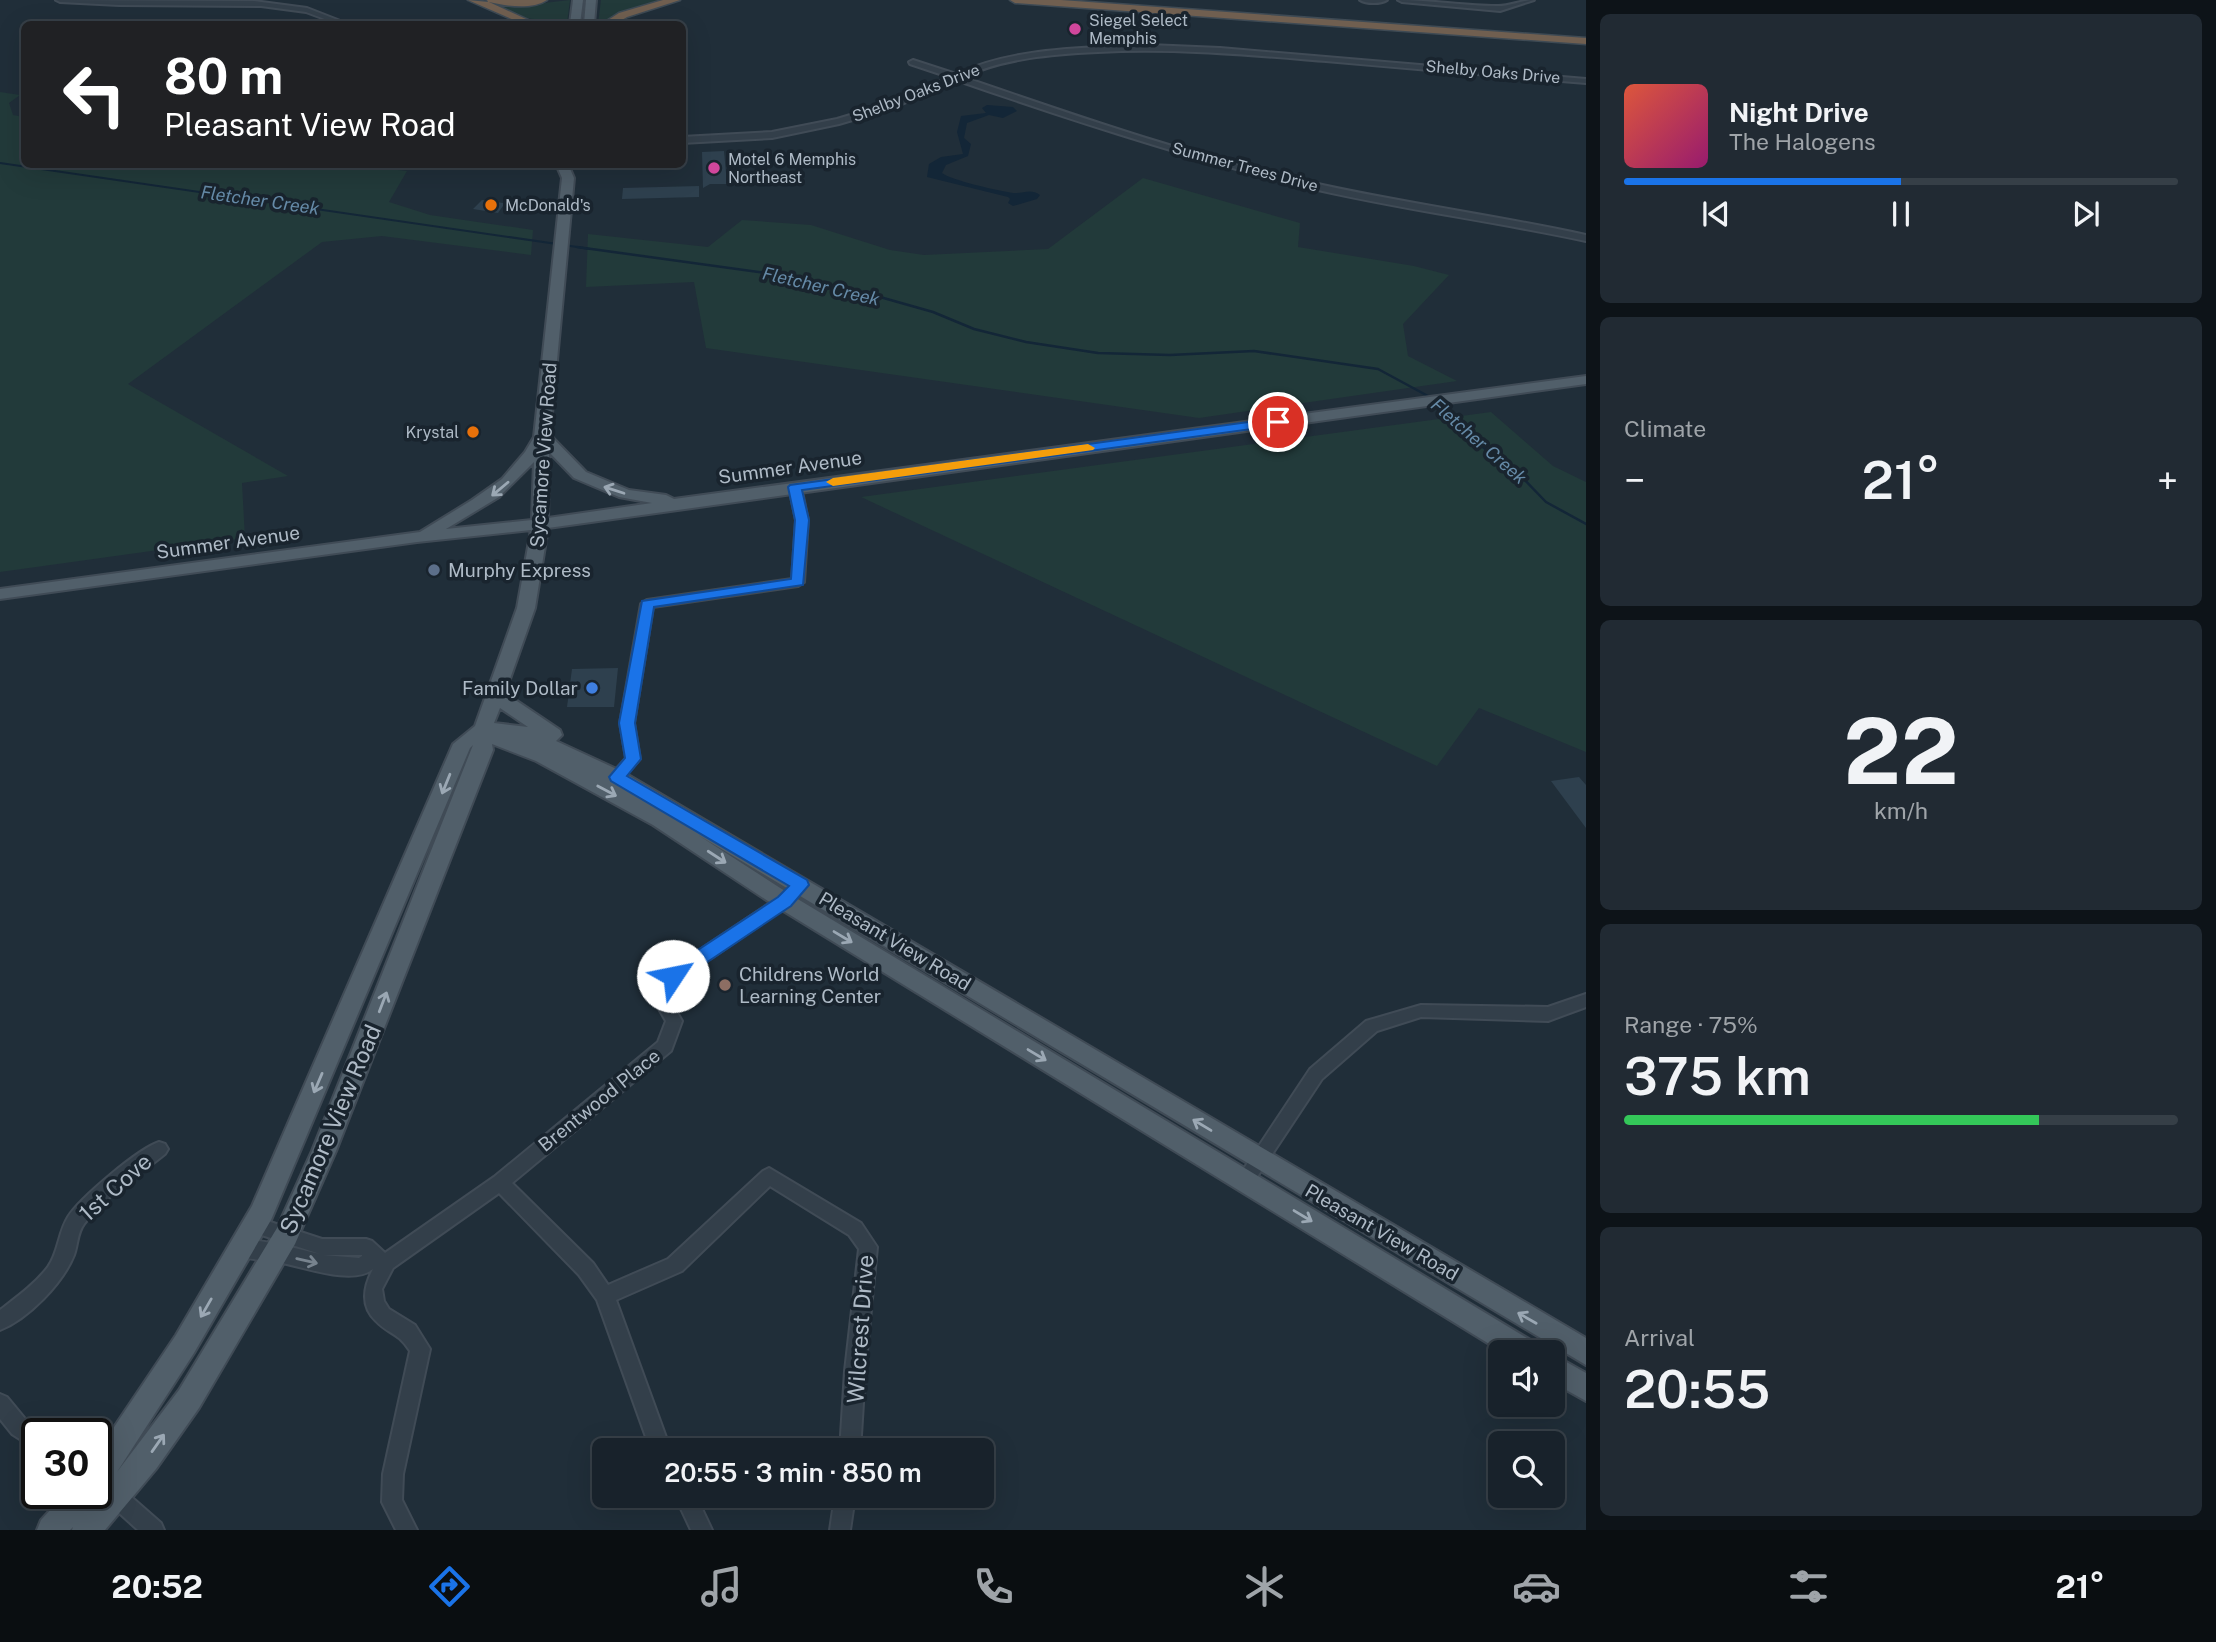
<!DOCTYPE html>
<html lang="en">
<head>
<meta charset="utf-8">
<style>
	:root { --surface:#18222b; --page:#212a33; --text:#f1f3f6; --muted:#9fa4a9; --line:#363f47; --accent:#1a73e8 }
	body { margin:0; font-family:"Public Sans",sans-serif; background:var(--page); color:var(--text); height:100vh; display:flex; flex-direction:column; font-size:26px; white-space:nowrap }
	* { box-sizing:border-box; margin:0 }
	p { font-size:23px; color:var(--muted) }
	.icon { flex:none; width:38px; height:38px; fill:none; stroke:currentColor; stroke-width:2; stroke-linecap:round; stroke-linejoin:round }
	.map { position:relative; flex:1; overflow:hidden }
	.details { display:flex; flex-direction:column; gap:14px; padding:14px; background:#0d1318; width:630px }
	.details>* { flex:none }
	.guide { position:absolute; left:21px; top:21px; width:665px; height:147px; border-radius:10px; box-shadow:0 7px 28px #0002,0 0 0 2px var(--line); background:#202124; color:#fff; overflow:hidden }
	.fabs { position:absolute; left:1488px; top:1340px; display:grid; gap:14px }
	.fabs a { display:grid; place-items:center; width:77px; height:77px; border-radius:10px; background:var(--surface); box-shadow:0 7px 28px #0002,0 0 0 2px var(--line); font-size:35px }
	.speed { position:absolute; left:21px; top:1418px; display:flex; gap:14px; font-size:35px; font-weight:700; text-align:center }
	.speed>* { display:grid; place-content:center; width:91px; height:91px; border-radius:50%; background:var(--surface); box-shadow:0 7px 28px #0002,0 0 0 2px var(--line); line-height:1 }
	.speed .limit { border:4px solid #111; border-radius:10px; background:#fff; color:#111 }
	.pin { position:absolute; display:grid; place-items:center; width:60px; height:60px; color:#fff; margin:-30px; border:4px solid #fff; border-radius:50%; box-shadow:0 2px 7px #0007 }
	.me { position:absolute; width:77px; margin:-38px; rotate:56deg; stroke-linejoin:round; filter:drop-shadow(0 0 5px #0008) }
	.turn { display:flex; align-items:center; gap:24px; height:147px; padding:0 28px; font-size:32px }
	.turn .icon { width:91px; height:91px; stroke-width:2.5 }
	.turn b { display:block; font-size:49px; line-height:60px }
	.big { font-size:52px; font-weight:600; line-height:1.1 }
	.details .tile { flex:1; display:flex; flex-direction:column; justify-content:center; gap:10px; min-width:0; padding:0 24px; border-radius:10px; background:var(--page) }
	.details .dial { align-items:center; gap:0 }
	.dial b { font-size:91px; line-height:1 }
	.song { display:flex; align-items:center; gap:21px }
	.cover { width:84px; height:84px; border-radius:10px; background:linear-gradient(135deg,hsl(10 70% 55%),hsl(320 70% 35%)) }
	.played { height:7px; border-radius:4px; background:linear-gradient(90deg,var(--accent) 50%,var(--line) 50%) }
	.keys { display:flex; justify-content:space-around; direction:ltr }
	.heat { display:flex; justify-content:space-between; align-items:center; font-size:38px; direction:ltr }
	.charge { height:10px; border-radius:5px; background:linear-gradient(90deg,#34c759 75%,var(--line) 0) }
	.trip { position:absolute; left:592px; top:1438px; width:402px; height:70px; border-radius:10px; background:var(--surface); box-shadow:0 7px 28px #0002,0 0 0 2px var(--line); font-weight:600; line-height:70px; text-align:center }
	.tab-bar { display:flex; height:112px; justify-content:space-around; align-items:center; background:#0a0e11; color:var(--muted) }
	.tab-bar .icon { width:49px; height:49px }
	.tab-bar .active { color:var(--accent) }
	.tab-bar b { font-size:32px; color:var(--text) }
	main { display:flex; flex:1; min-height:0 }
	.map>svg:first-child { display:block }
	.green { fill:#223a3a }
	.water { fill:#132637 }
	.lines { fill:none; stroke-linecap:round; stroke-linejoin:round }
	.stream-far1 { stroke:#132637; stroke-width:2 }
	.stream { stroke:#132637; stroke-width:2.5 }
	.building { fill:#2e404e }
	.minor-casing { stroke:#404b56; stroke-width:4 }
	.major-casing { stroke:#404b56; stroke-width:4 }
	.highway-casing { stroke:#3e4a54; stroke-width:3 }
	.minor { fill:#333f4a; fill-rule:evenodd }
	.major { fill:#515f6a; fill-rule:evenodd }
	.highway { fill:#705f50; fill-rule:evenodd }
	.oneway { stroke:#9ba8b4 }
	.oneway2 { stroke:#77838e }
	.route { fill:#1a73e8; stroke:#114b97; stroke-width:2 }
	.slow { fill:#f59e0b }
	.hotel-dot { fill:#d1479c; stroke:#19242e; stroke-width:2.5 }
	.food-dot { fill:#e8710a; stroke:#19242e; stroke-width:2.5 }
	.service-dot { fill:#5c6f8a; stroke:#19242e; stroke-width:2.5 }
	.shop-dot { fill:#3f7fe0; stroke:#19242e; stroke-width:2.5 }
	.education-dot { fill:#8d6e63; stroke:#19242e; stroke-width:2.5 }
	.labels { text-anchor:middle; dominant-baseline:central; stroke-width:7; stroke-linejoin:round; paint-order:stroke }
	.far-poi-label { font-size:16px; fill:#aebac6; stroke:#19242e; text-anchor:start }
	.far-street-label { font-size:16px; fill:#aebac6; stroke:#19242e }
	.far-water-label { font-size:18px; font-style:italic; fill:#658aa7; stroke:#19242e }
	.street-label { font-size:19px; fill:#aebac6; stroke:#19242e }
	.poi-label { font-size:19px; fill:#aebac6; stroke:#19242e; text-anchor:start }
	.near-street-label { font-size:23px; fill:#aebac6; stroke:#19242e }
</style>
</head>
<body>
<main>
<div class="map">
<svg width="1586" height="1530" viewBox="0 0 1586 1530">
	<rect width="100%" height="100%" fill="#202e39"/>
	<g class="green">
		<polygon points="476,0 527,5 570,0 567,23 525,18"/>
		<polygon points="601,0 667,0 646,5 598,24"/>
		<polygon points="0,92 20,95 9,103 13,115 24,117 24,164 345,164 407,171 389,202 430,215 533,230 531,255 382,236 322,242 128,384 288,476 242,483 245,538 0,572"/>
		<polygon points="1143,178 1300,223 1298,247 1414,266 1449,275 1403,324 1408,356 1457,381 1199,418 706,348 694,282 586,287 588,234 708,247 742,220 811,225 890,250 924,255 1048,249"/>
		<polygon points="1491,412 1553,466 1586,482 1586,752 1479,708 1437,766 861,497"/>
	</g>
	<path class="water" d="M987,105L1013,107L1017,111L1003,118L989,115L967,123L964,138L971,144L968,156L946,165L942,173C950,180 1000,191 1013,193C1024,194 1030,188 1040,195L1037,199L1013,206L1008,203L1010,199L1008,197L927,177L929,164L941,157L963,154L957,132L961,116L986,113L982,108Z"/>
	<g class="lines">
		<g class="stream-far1">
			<polyline points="0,163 557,244"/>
			<polyline points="564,245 590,249"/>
		</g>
		<polyline class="stream" points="577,247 788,276 880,297 933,312 974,329 1026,342 1098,353 1170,355 1254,351 1378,369 1439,402 1471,439 1514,469 1546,502 1586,524"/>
	</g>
	<g class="building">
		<polygon points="724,151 727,184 710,184 703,188 702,152"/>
		<polygon points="699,186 699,197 622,199 623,188"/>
		<polygon points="482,200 503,203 505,203 498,213 473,209"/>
		<polygon points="618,668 614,707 567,707 572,669"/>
		<polygon points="1579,777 1586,785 1586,828 1551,781"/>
	</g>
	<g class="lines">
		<defs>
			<g id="minor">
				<polygon points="56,0 254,1 307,8 348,24 338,24 306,12 261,6 119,5 60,2"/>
				<path d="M1360,0H1387C1381,4 1366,4 1360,0Z"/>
				<path d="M1398,0C1431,0 1464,6 1496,6C1509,7 1521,0 1534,0L1500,11L1402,2Z"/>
				<path d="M1149,45L1220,48L1586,79V83C1499,76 1413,69 1326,61C1250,55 1175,48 1098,52C1053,54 1005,58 963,77C1077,116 1191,156 1309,182C1401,203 1494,215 1586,235V241C1493,221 1398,209 1305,187C1187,158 1071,120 956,80L893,108L839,124L772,138L682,143V137L772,132L837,119L887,104L949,77L910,64L909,62L913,60L956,74C1016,47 1084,48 1149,45Z"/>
				<polygon points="795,484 801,487 808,520 804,582 798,586 653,607 634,723 640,759 621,780 611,780 609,777 626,758 620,723 641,604 647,600 792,579 796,520 789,487"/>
				<path d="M800,879L805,881L808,885L789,905L679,980L668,997L682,1021L671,1051L512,1183L593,1263L608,1285L668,1259L763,1171L769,1168L861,1223L877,1247L865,1371L860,1451H840L845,1371L859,1249L849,1235L770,1186L682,1271L616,1300L671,1451H651L597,1300L579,1275L499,1193L393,1268L382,1289L384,1301L389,1309L415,1325L430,1349L403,1474L402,1500L417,1530H396L382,1502L383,1474L410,1351C397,1331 389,1335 376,1321C360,1306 364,1286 373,1269C352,1286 302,1266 277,1262C263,1259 247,1260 234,1255L231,1249L234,1243C254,1235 298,1250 320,1254L249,1231L246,1225L249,1219L255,1217L322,1239H366L372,1241L385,1253L494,1177L658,1042L666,1021L652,997L667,972L779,897L795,881ZM323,1255H362V1256L359,1258Z"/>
				<polygon points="1586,994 1586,1007 1548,1021 1421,1017 1377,1031 1322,1079 1251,1186 1245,1189 1239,1186 1236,1181 1239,1176 1310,1069 1366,1021 1421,1005 1548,1007"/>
				<path d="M159,1142L165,1144L168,1149L165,1154C138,1176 105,1196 84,1224C77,1233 78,1244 74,1255C63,1283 28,1319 0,1330V1310C17,1297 35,1284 48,1267C59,1251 58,1233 68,1217C80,1198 138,1149 159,1142Z"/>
				<polygon points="0,1394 7,1397 26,1420 44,1433 37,1433 37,1450 12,1434 0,1419"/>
				<polygon points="113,1484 120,1487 161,1523 164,1530 138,1530 106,1501 103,1494 106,1487"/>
				<polygon points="675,1496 696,1496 712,1530 691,1530"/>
				<polygon points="835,1496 855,1496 850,1530 830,1530"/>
			</g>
			<g id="major">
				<polygon points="573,0 583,0 580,24 570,24"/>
				<polygon points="586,0 596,0 594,24 584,24"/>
				<path d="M556,164H568L574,178L550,435L586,472L629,490L666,495L674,499L1586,376V384L548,528L535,608L505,693L560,730L562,735L556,741L623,772L1586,1338V1365L698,835L791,895L1537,1344L1541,1353H1504L777,907L653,825L536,761L492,744L493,750L336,1151L295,1244L199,1408L156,1469L105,1530H72L73,1527L70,1530H37L41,1520L66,1493H96V1454L176,1335L252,1206L453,744L475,726L517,608L531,530L417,542L0,599V589L420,532L472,500L502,479L525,452L534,437L562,178ZM549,452L574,478L619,497L652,503L548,518ZM534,462L532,520L446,529L499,497ZM500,708L528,727L494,723ZM473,745L312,1151L277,1228L179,1390L117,1472L194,1353L271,1220L470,748Z"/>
				<polygon points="1552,1354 1586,1373 1586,1401 1552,1382"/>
			</g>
			<g id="highway">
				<path d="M468,0L488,2L487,0H547C532,10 506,6 489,2L537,24H523Z"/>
				<polygon points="663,0 680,0 627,17 615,24 602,24 619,13"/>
				<polygon points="1010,0 1061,0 1586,38 1586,44 1015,3"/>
			</g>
		</defs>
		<use href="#minor" class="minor-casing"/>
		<use href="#major" class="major-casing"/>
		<use href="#highway" class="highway-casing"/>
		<use href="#minor" class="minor"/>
		<use href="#major" class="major"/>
		<use href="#highway" class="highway"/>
	</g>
	<defs><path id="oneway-shaft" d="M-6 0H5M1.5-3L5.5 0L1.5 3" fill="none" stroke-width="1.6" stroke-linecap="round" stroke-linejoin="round" transform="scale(1.75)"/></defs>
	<g class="oneway">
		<use href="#oneway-shaft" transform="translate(500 489) rotate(140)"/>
		<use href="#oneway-shaft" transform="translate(614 490) rotate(-162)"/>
		<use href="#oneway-shaft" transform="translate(446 784) rotate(112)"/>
		<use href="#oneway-shaft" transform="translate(607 791) rotate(28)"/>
		<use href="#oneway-shaft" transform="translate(717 857) rotate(33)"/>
		<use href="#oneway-shaft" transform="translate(843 937) rotate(31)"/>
		<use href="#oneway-shaft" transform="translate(383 1002) rotate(-69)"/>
		<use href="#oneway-shaft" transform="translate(1037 1055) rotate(31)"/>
		<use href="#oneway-shaft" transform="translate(318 1083) rotate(113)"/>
		<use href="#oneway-shaft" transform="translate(1202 1125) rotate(-149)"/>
		<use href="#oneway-shaft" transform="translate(1303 1216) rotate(31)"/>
		<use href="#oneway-shaft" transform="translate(206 1308) rotate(120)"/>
		<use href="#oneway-shaft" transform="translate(1527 1318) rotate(-150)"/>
		<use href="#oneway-shaft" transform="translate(158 1443) rotate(-55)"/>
	</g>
	<use class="oneway2" href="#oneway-shaft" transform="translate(307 1261) rotate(13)"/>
	<polygon class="route" points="1278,418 1282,419 1282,425 802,490 809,520 803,585 654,607 635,723 641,759 627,776 807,880 809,885 791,906 679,981 666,981 664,976 666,971 778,897 789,886 611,781 609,777 625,758 619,723 642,601 791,579 795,520 788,487 790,485"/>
	<polygon class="slow" points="1088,444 1095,448 1093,450 833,486 826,482 833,478"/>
	<g class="hotel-dot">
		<circle cx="1075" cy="29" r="7"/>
		<circle cx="714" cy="168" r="7"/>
	</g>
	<g class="food-dot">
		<circle cx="491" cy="205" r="7"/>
		<circle cx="473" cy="432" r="7"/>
	</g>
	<circle class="service-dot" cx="434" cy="570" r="7"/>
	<circle class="shop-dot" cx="592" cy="688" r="7"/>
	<circle class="education-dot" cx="725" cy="985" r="7"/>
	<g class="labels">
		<g class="far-poi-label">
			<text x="1089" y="20">Siegel Select<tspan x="1089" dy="18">Memphis</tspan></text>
			<text x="728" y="159">Motel 6 Memphis<tspan x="728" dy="18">Northeast</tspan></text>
			<text x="505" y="205">McDonald's</text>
			<text x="459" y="432" text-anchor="end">Krystal</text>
		</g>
		<g class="far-street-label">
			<text transform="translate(1493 72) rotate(5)">Shelby Oaks Drive</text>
			<text transform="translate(916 93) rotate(-21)">Shelby Oaks Drive</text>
			<text transform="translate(1245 167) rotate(15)">Summer Trees Drive</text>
		</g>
		<g class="far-water-label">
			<text transform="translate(260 200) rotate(8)">Fletcher Creek</text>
			<text transform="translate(821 286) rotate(13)">Fletcher Creek</text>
			<text transform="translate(1479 441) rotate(41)">Fletcher Creek</text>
		</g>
		<g class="street-label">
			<text transform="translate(543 455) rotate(-86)">Sycamore View Road</text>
			<text transform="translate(790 467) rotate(-8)">Summer Avenue</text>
			<text transform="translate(228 542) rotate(-8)">Summer Avenue</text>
			<text transform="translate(895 941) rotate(31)">Pleasant View Road</text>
			<text transform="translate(599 1100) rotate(-39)">Brentwood Place</text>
			<text transform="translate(1382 1232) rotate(30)">Pleasant View Road</text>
		</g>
		<g class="poi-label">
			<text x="448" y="570">Murphy Express</text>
			<text x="578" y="688" text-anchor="end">Family Dollar</text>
			<text x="739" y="974">Childrens World<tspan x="739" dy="22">Learning Center</tspan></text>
		</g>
		<g class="near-street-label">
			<text transform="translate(330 1129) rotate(-67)">Sycamore View Road</text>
			<text transform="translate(115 1187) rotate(-42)">1st Cove</text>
			<text transform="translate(860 1329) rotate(-86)">Wilcrest Drive</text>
		</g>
	</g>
</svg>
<div class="fabs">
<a><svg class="icon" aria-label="sound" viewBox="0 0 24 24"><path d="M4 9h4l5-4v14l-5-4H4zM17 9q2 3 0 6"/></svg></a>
<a><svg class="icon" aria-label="search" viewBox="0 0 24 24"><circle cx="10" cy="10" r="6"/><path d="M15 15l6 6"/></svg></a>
</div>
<div class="speed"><div class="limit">30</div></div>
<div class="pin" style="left:1278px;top:422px;background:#d93025"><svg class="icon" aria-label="arrive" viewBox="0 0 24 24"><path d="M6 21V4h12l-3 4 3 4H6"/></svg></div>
<svg class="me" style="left:673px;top:976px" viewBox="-20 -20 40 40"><circle r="19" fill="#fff"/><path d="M0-13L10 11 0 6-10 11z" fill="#1a73e8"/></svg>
<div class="trip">20:55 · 3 min · 850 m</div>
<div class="guide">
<div class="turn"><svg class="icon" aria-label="left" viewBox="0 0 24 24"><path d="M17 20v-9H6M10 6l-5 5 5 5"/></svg><div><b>80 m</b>Pleasant View Road</div></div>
</div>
</div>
<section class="details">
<div class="tile">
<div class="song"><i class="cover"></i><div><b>Night Drive</b><p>The Halogens</p></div></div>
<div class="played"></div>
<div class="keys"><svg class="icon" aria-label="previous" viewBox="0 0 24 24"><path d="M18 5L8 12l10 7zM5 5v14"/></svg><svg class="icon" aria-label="pause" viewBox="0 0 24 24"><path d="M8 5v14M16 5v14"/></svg><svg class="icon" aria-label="next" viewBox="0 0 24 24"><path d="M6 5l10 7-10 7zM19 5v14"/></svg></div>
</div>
<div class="tile"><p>Climate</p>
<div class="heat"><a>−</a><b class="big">21°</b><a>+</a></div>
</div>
<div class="tile dial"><b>22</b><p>km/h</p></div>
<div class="tile"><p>Range · 75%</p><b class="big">375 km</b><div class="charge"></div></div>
<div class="tile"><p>Arrival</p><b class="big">20:55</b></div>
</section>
</main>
<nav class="tab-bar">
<b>20:52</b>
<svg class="icon active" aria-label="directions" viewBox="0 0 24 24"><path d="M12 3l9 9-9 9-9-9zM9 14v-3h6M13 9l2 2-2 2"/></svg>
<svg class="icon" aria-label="music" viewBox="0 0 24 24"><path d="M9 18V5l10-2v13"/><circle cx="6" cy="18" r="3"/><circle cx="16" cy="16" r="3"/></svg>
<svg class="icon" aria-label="phone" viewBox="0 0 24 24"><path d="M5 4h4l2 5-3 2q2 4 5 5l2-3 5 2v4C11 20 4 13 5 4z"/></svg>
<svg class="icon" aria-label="climate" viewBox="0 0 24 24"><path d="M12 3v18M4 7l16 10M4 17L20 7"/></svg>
<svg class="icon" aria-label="car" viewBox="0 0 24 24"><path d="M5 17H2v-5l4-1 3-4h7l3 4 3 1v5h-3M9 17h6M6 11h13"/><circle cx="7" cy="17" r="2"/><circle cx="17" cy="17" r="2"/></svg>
<svg class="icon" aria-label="filters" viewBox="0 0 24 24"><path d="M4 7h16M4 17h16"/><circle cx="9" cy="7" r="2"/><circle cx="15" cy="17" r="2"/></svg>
<b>21°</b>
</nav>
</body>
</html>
